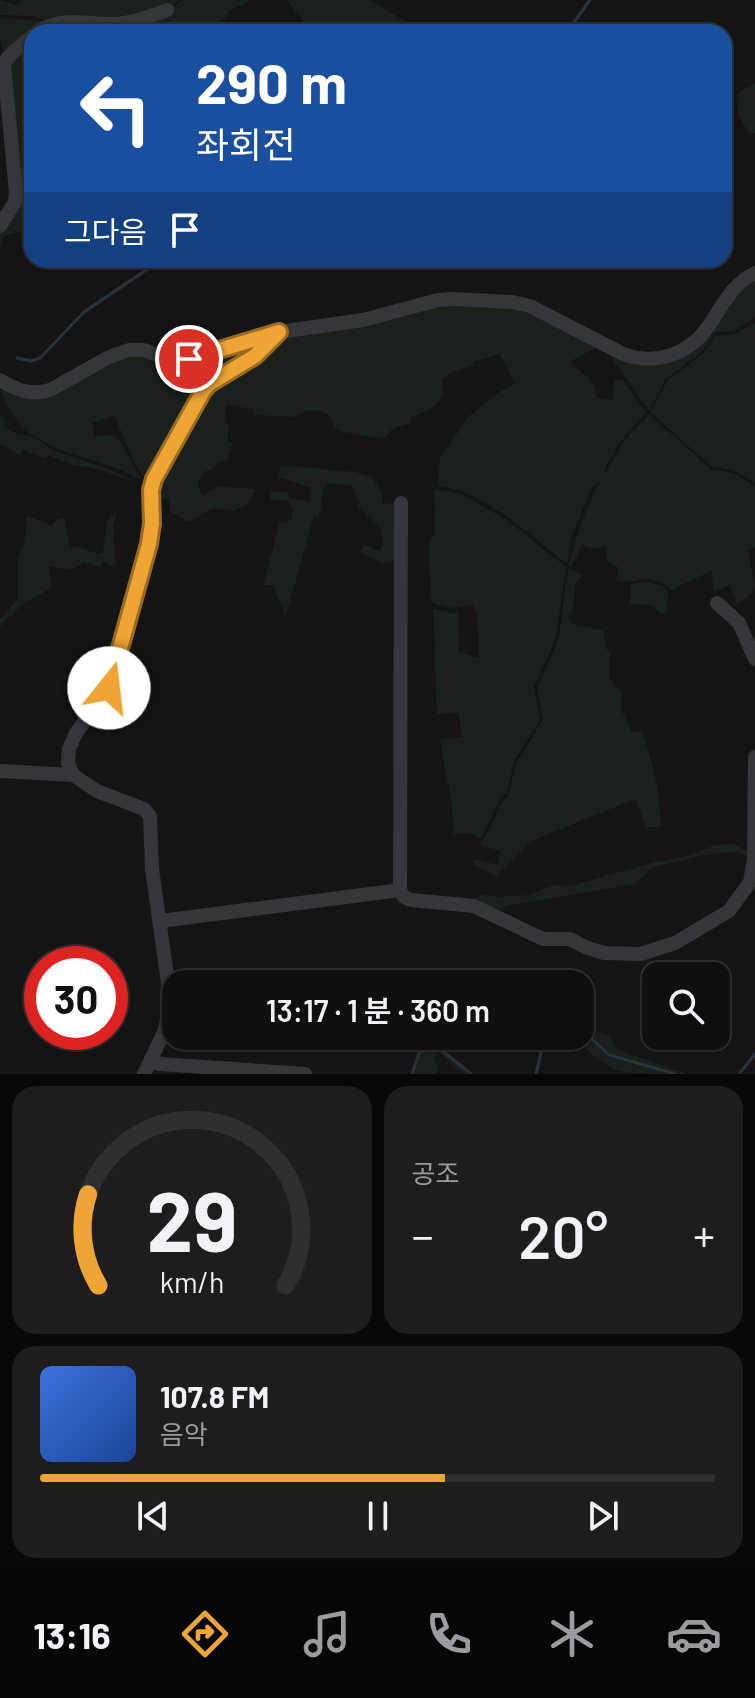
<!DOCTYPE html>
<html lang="ko">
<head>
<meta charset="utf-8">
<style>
	:root { --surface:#0f0f10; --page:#1d1d1e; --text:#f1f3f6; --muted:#9b9c9f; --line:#2f2f30; --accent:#eea533 }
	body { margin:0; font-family:Barlow,"Noto Sans KR",sans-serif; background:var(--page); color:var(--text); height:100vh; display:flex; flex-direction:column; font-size:30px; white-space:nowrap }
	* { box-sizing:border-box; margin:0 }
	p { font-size:26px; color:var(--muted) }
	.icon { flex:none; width:44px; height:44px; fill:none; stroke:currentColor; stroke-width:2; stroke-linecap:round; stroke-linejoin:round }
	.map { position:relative; height:1074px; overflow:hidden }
	.drawer { display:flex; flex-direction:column; gap:12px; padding:12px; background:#080809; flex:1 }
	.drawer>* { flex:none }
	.hud { position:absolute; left:24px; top:24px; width:708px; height:244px; border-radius:24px; box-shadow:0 2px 6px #0004,0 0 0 2px var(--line); background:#1a4fa0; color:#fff; overflow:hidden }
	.fabs { position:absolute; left:642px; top:962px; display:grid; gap:16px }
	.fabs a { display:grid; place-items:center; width:88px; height:88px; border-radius:16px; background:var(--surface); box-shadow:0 2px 6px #0004,0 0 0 2px var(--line); font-size:40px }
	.speed { position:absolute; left:24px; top:946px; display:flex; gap:16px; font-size:40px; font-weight:700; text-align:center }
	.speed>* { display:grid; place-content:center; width:104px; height:104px; border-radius:50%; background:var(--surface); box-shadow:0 2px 6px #0004,0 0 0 2px var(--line); line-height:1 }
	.speed .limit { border:12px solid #d22; background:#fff; color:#111 }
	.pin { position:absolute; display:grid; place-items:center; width:68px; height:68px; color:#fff; margin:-34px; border:4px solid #fff; border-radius:50%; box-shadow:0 2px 8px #0007 }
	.me { position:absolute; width:88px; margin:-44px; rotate:16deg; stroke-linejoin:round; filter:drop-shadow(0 0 6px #0008) }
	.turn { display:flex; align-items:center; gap:28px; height:168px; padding:0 40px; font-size:36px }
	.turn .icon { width:104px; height:104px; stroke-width:2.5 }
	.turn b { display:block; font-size:56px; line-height:68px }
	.then { display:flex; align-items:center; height:76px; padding:0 40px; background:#0003; gap:16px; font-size:30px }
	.big { font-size:60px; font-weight:600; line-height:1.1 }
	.drawer .widget { flex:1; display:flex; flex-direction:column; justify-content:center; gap:12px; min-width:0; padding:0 28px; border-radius:24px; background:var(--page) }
	.drawer .dial { align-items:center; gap:0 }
	.dial svg { height:208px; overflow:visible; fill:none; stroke:var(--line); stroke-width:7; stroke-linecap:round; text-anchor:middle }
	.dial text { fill:var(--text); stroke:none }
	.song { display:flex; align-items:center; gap:24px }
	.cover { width:96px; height:96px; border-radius:12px; background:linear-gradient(135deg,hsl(220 70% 55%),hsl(220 70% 35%)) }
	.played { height:8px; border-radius:4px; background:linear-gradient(90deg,var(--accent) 60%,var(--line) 60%) }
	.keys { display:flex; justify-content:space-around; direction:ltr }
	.heat { display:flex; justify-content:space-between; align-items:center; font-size:44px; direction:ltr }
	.drawer .tiles { flex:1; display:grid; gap:12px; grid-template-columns:1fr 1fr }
	.widget:last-child { grid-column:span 2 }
	.trip { position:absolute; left:162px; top:970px; width:432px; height:80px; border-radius:24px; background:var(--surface); box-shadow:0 2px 6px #0004,0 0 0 2px var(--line); font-weight:600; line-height:80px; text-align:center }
	.tab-bar { display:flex; height:128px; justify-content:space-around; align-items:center; background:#060606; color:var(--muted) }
	.tab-bar .icon { width:56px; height:56px }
	.tab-bar .on { color:var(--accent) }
	.tab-bar b { font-size:36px; color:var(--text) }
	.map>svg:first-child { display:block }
	.green { fill:#1a201b }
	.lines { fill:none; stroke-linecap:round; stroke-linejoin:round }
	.stream { stroke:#2a3339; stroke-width:3 }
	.minor { stroke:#35363a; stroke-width:14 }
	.route-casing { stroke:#9b6b21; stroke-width:20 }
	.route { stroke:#eea533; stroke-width:14 }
</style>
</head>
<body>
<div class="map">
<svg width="755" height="1074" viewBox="0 0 755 1074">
	<rect width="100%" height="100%" fill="#141415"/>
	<g class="green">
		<polygon points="0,0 18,5 21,0 179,0 166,10 149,16 53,22 32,16 0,15"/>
		<polygon points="183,0 251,0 229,11 227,18 214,25 208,32 174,29 152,18"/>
		<polygon points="287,0 370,0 423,32 312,32"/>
		<polygon points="0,17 46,22 5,58 0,39"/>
		<path d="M32,38V125L29,136L21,143L32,159V235C22,231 13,232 3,237L0,245V229L16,205L6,65Z"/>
		<path d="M755,83V133H750C743,125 732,106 738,95C741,89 750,86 755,83Z"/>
		<polygon points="755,275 755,318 733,331 706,333"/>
		<path d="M439,302L515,305L599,346L571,361C583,378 594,373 597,398L613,400L614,381L623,380L646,413L617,446L614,456L608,462L602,478L591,490L571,538L567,564C532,537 482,489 438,486L440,458L469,416L501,391L515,384L500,354L473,362V366L451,373L442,380C445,406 431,408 411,418V423L393,428L384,439L338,431L334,427L331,417C320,409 307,407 296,417L254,415L253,409L227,405L224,423L229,424L227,442L233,443L228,460L221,461L213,469L203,472L198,481L200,493L203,496L217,486L255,489L248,504L233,511L213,508L189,522L170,512L169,500L160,498L152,562L137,614L126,643L115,691L152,496L203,395L279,335Z"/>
		<polygon points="755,323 755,483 733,470 712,467 650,412 668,380 702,354 715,336 734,334"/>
		<polygon points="704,335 714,335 701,353 666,379 649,411 605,348 641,361"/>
		<path d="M268,338L212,378L151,487L134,463L115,416L92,423L94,436C101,436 108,434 114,436C123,440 135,471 143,481C100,454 33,458 8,406C4,398 0,391 0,382L29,396L124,353L180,363Z"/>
		<path d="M649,414L711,469L733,473L755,486V547L748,551L755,585L751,595L737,604L730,585L714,591L711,571L671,590C655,571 636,584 616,581L618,567L607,561V547L589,548L582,544L571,567L569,566C575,541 582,518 593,495C600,478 612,463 620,447C626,435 641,425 649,414Z"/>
		<path d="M0,415L4,419V427C13,433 20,436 31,435L54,451L105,468L138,482L93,468L72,465L48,455L44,458L24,450L20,455L0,444Z"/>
		<polygon points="280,465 355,472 372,477 382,493 382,503 397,504 397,561 382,563 360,552 363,545 380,551 383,545 380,527 358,506 360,501 354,493 353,486 328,483 324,487 319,517 314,516 286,615 272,585 263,585 280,522 291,520 293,508 288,501 270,499 271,491 289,493 289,498 310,502 312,488 279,477"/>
		<polygon points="434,490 460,493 507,520 566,567 556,638 534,687 540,720 515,760 506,794 500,799 481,838 473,834 454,834 452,806 440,739 462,737 459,713 437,714 433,609 458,614 459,652 479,658 477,613 473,605 453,608 432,603 428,549 435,531"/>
		<path d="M117,512L113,527L116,563L111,565L105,562L99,567L84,562C72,572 65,570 51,566L49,570L52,584C43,597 35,595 25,603C17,609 7,619 0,627V620L18,598L17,559L24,543L27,516L51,525L58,519L64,518L70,547H78L98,554L103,552L107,521Z"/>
		<path d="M568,568L583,575L576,582L572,612L568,615L572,624L603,630L607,650L610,651V679L621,691V709L631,731L642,732C653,763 660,793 661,827H646L635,799L531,841L496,876L474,865V859L498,865L501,851L479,845L491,827L500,805L508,796L516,764L543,719L537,689L559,637Z"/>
		<polygon points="646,581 663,586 668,591 667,611 661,613 651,605 630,604 631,584"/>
		<polygon points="734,844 752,854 752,861 741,853 729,852 700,856 651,868 635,884 507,906 492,913 475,905 475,898 484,894 496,897 530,895 552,885 570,886 655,862 685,857 715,845"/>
		<polygon points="580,1015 593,1030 610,1036 618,1050 687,1074 678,1074 610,1054 580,1026"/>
		<path d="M580,1030L609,1057L670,1074C612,1074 614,1074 572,1036H580Z"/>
		<polygon points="426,1036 437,1036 433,1044 469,1074 464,1074 438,1052 434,1059 439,1067 435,1074 413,1074"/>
	</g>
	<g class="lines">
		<g class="stream">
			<polyline points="567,32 590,0"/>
			<polyline points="17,358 31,361 40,358 84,312 161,260"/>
			<polyline points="580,1028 609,1055 675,1074"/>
			<polyline points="433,1043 471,1074"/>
			<polyline points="412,1074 425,1036"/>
			<polyline points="536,1074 545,1036"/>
			<polyline points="739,1074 755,1054"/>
		</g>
		<g class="minor">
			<path d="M37,32C64,16 82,24 111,24C130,24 149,17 167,10"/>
			<polyline points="0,226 15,202 16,192 4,65 8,57 32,36"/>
			<path d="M0,380C17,390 30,396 50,390L109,357L129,350H144L169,359H189L279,332L363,320L438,300L453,299L512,302L530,306L623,354C657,366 690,354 710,324C723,305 733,283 755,273"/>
			<polyline points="717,603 739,623 755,659"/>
			<polyline points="0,771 73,775"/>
			<polyline points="400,890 404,897 411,900 474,906 543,939 570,939 585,947 604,953 641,954 675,943 729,911 750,882 754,860 755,757"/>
			<polyline points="161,921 400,890 401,503"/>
			<polyline points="151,1060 160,1064 305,1074"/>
			<polyline points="144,1074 164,1032 171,1004 152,869 150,816 144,809 97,791 73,775 68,763 69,749 76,733 109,688 149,544 152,523 151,490 154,479 203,391 209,384 255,356 279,332"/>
		</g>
	</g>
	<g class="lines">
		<defs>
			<polyline id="route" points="109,688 149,544 152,523 151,490 154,479 203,391 209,384 255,356 279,332 189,359"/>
		</defs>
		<use href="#route" class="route-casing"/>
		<use href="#route" class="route"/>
	</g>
</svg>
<div class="fabs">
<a><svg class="icon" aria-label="search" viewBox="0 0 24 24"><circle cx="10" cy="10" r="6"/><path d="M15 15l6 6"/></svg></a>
</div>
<div class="speed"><div class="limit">30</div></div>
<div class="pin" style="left:189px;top:359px;background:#d93025"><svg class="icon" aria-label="arrive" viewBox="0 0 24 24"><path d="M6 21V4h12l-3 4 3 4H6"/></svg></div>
<svg class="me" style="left:109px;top:688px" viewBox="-20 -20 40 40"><circle r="19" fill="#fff"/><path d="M0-13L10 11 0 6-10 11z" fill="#eea533"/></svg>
<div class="trip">13:17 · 1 분 · 360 m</div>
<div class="hud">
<div class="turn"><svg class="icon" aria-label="left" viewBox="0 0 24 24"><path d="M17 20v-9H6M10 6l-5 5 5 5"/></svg><div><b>290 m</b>좌회전</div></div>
<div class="then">그다음<svg class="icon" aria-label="arrive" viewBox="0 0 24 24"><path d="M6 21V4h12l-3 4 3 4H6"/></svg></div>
</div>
</div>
<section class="drawer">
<div class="tiles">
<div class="widget dial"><svg viewBox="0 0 100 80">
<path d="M14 69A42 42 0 1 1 86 69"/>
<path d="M14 69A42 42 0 0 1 10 34" stroke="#eea533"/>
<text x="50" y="56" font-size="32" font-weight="700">29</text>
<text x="50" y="72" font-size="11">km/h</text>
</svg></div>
<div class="widget"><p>공조</p>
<div class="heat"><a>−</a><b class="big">20°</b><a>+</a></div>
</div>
<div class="widget">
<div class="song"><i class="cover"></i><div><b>107.8 FM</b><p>음악</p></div></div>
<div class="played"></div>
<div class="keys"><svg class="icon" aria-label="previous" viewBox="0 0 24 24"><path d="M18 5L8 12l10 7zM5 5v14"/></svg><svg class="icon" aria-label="pause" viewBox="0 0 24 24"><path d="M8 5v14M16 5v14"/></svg><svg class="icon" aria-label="next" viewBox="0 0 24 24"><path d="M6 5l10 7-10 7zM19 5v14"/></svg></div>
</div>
</div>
</section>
<nav class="tab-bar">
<b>13:16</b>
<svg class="icon on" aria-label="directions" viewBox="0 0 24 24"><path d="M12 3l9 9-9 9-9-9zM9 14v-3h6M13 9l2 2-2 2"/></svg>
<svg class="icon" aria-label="music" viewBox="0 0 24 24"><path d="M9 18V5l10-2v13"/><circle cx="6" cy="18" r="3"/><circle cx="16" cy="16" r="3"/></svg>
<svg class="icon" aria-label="phone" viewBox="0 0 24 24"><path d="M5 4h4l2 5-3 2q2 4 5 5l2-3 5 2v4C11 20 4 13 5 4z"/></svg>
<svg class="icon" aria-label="climate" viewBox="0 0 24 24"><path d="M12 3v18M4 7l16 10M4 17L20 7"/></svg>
<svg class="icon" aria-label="car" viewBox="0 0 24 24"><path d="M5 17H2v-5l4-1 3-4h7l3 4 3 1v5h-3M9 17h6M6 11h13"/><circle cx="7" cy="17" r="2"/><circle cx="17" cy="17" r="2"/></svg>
</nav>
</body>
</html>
